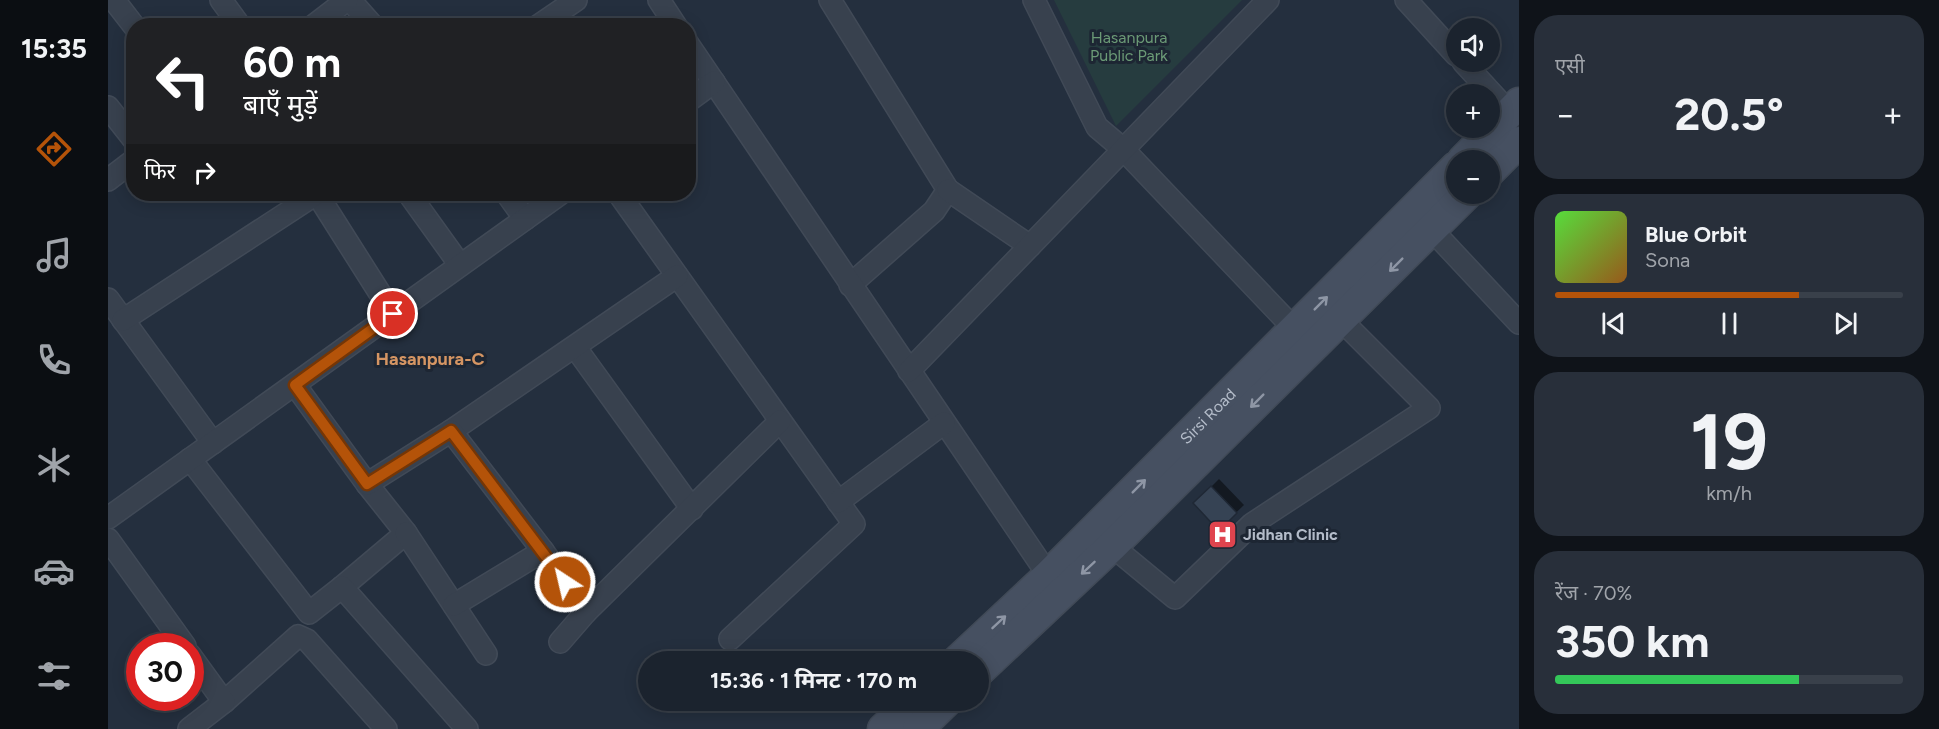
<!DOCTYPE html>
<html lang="hi">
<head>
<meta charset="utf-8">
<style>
	:root { --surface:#1b232e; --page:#282f3a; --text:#f1f3f6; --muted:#a0a4aa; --line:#39404a; --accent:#b45309 }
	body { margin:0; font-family:Figtree,"Noto Sans Devanagari",sans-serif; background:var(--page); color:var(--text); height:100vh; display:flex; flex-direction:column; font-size:22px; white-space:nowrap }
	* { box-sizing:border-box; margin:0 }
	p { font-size:20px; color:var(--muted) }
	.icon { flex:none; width:33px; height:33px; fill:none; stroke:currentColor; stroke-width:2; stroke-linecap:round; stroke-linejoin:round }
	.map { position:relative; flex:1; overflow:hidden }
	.panel { display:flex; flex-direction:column; gap:15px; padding:15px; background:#0f1319; width:420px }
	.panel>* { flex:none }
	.top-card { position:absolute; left:18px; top:18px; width:570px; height:183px; border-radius:24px; box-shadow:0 3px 15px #0003,0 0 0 2px var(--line); background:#202124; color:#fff; overflow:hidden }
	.fabs { position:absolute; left:1338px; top:18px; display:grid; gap:12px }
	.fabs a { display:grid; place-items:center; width:54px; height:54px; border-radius:50%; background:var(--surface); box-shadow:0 3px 15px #0003,0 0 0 2px var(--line); font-size:30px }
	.speed { position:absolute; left:18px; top:633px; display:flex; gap:12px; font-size:30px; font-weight:700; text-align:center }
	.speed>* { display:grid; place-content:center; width:78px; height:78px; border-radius:50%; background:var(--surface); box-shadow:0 3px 15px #0003,0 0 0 2px var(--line); line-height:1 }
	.speed .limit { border:9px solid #d22; background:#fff; color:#111 }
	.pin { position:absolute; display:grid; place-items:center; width:51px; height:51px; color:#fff; margin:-26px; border:3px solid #fff; border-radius:50%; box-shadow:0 2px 6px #0007 }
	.me { position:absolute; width:66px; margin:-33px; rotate:325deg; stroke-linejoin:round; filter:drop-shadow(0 0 4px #0008) }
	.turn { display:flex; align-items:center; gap:21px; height:126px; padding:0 18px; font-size:27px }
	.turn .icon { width:78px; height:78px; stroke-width:2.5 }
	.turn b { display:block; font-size:42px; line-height:51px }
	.then { display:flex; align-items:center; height:57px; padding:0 18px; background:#0003; gap:12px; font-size:22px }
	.big { font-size:45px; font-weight:700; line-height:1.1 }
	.panel .widget { flex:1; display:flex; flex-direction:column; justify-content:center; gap:9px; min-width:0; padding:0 21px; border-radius:24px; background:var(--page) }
	.panel .dial { align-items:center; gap:0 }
	.dial b { font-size:78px; line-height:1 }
	.song { display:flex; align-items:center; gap:18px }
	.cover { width:72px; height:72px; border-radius:9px; background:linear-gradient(135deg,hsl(110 70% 55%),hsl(30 70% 35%)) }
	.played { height:6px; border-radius:3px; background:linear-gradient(90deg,var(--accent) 70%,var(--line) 70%) }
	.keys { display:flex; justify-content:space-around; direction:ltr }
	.heat { display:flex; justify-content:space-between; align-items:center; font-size:33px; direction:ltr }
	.charge { height:9px; border-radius:4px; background:linear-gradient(90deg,#34c759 70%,var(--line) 0) }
	.trip { position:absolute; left:530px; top:651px; width:351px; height:60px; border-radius:30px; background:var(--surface); box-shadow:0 3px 15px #0003,0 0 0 2px var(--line); font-weight:700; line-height:60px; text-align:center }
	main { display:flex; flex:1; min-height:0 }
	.tab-bar { display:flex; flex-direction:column; width:108px; justify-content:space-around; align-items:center; background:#0b0e12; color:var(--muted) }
	.tab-bar .icon { width:42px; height:42px }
	.tab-bar .current { color:var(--accent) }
	.tab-bar b { font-size:27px; color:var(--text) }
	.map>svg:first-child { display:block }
	.green { fill:#263c3f }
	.shadow { fill:#0007 }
	.building { fill:#364354; stroke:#1f2835; stroke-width:1.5 }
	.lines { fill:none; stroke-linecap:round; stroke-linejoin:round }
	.street-casing { stroke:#414a57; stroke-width:24 }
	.secondary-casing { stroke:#414a57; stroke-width:33 }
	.street { stroke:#38414e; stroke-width:21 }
	.secondary { stroke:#465061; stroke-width:30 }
	.oneway { stroke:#8e96a5 }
	.route-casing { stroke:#753606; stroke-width:15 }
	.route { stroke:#b45309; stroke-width:10 }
	.labels { text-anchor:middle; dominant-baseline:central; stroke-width:6; stroke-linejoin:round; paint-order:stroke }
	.park-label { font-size:16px; fill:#6b9a76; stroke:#1d2633 }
	.street-label { font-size:16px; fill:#b4bcc9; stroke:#1d2633 }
	.poi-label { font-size:16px; font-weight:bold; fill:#b4bcc9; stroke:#1d2633; text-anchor:start }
	.neighbourhood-label { font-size:18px; font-weight:bold; fill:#d59563; stroke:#1d2633 }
</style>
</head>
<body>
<main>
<nav class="tab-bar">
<b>15:35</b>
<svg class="icon current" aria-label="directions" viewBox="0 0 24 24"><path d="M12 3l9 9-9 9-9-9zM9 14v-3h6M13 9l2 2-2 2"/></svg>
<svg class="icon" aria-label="music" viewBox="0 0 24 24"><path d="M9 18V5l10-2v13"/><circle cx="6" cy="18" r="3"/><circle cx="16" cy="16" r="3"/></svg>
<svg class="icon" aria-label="phone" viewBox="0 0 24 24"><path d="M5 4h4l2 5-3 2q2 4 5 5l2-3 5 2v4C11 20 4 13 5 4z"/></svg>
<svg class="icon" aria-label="climate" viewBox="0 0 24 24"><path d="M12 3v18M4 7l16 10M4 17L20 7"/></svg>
<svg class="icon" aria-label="car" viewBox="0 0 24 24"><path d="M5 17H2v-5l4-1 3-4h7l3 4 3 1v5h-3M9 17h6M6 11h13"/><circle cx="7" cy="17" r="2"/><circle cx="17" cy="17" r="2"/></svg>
<svg class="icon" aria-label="filters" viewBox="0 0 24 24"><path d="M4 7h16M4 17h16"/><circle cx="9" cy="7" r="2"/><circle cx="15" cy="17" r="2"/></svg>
</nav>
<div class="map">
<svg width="1411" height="729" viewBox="0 0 1411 729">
	<rect width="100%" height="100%" fill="#242f3e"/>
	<polygon class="green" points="946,0 1134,0 1008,126"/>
	<polygon class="shadow" points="1111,479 1136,505 1111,529 1087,503"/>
	<polygon class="building" points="1103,486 1129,513 1111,531 1085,503"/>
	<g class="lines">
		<defs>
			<g id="street">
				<polyline points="6,0 26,26"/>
				<polyline points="113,0 132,26"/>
				<polyline points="242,0 265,26"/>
				<polyline points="551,0 568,26"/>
				<polyline points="722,0 840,190 826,211 742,285"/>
				<polyline points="926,0 989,127 1015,149 1195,338"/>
				<polyline points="1298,0 1348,55"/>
				<polyline points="205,26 239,0"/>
				<polyline points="430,26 468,0"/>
				<polyline points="580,44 947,585"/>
				<polyline points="1355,62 1411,123"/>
				<polyline points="580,101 606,82"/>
				<polyline points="0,107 26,140"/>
				<polyline points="0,180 26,160"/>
				<polyline points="840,190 922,246"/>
				<polyline points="209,194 285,314"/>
				<polyline points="301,194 352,265"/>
				<polyline points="399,194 417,219"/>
				<polyline points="511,194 746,524 622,639"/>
				<polyline points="1323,229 1411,323"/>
				<polyline points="0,299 105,443"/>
				<polyline points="15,320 208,194"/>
				<polyline points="467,347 584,509"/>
				<polyline points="801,371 1160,0"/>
				<polyline points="187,385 259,484 298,533 234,587"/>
				<polyline points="343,431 569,276"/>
				<polyline points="82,459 201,613 234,587 359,729"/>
				<polyline points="259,484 343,431 435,551 478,612 672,421"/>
				<polyline points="730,502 836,423"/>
				<polyline points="0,518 452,194"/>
				<polyline points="298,533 378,654"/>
				<polyline points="0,539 77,646"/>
				<polyline points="1004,546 1067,598 1144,524 1321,408 1233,320"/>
				<polyline points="346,605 435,551"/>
				<polyline points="452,642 478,612"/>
				<polyline points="116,702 190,636 199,640 278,729"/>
				<polyline points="81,729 116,702 82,655"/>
			</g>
			<g id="secondary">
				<polyline points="1355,160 1411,103"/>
				<polyline points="1382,171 1411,142"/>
				<path id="s1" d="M848,662L940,576L1348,167"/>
				<polyline points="870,672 1004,546 1359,194"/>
				<polyline points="775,729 806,700"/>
				<polyline points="810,729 840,700"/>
			</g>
		</defs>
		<use href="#street" class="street-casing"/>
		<use href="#secondary" class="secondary-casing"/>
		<use href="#street" class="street"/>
		<use href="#secondary" class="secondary"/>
	</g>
	<defs><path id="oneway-shaft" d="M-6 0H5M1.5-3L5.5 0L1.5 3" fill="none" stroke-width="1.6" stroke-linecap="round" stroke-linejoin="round" transform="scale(1.5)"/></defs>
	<g class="oneway">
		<use href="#oneway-shaft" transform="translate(1288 265) rotate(135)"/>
		<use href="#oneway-shaft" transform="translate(1213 303) rotate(-45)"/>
		<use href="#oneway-shaft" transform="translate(1149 401) rotate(135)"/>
		<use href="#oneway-shaft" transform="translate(1031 486) rotate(-45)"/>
		<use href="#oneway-shaft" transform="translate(980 568) rotate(137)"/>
		<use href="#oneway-shaft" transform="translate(891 622) rotate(-43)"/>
	</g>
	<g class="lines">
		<defs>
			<polyline id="route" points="285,314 187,385 259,484 343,431 457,582"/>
		</defs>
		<use href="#route" class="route-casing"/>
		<use href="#route" class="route"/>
	</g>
	<defs>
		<symbol id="hospital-square" viewBox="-11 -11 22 22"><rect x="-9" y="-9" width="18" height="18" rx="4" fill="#e0444e" stroke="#1d2633"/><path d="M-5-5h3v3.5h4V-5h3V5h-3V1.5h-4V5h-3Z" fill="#fff"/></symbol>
	</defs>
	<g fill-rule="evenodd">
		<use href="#hospital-square" x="1098" y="518" width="33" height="33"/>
	</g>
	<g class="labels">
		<g class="park-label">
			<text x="1021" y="37">Hasanpura<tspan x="1021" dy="18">Public Park</tspan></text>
		</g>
		<g class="street-label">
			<text stroke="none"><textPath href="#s1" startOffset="352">Sirsi Road</textPath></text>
		</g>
		<g class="poi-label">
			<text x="1135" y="534">Jidhan Clinic</text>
		</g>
		<g class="neighbourhood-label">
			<text x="322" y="359">Hasanpura-C</text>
		</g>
	</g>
</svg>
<div class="fabs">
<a><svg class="icon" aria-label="sound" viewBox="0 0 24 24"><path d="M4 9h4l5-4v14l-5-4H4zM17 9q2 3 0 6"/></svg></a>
<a>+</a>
<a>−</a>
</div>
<div class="speed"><div class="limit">30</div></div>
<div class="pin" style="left:285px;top:314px;background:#d93025"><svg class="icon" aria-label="arrive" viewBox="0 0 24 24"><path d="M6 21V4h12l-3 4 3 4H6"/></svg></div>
<svg class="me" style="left:457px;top:582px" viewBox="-20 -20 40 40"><circle r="17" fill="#b45309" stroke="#fff" stroke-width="3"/><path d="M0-11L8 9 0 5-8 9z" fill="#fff"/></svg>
<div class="trip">15:36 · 1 मिनट · 170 m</div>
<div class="top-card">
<div class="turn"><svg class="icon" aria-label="left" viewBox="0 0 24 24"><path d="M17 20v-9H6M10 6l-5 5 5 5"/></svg><div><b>60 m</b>बाएँ मुड़ें</div></div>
<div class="then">फिर<svg class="icon" aria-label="right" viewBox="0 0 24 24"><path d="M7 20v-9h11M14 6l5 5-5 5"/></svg></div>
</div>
</div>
<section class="panel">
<div class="widget"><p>एसी</p>
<div class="heat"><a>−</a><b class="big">20.5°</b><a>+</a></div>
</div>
<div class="widget">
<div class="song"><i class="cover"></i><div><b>Blue Orbit</b><p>Sona</p></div></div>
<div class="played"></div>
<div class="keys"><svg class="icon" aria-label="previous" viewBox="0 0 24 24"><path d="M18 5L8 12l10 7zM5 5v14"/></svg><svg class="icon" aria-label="pause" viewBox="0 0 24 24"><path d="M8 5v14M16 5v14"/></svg><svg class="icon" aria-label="next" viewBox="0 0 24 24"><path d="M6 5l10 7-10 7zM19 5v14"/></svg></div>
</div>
<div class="widget dial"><b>19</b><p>km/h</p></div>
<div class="widget"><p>रेंज · 70%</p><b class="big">350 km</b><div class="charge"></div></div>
</section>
</main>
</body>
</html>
